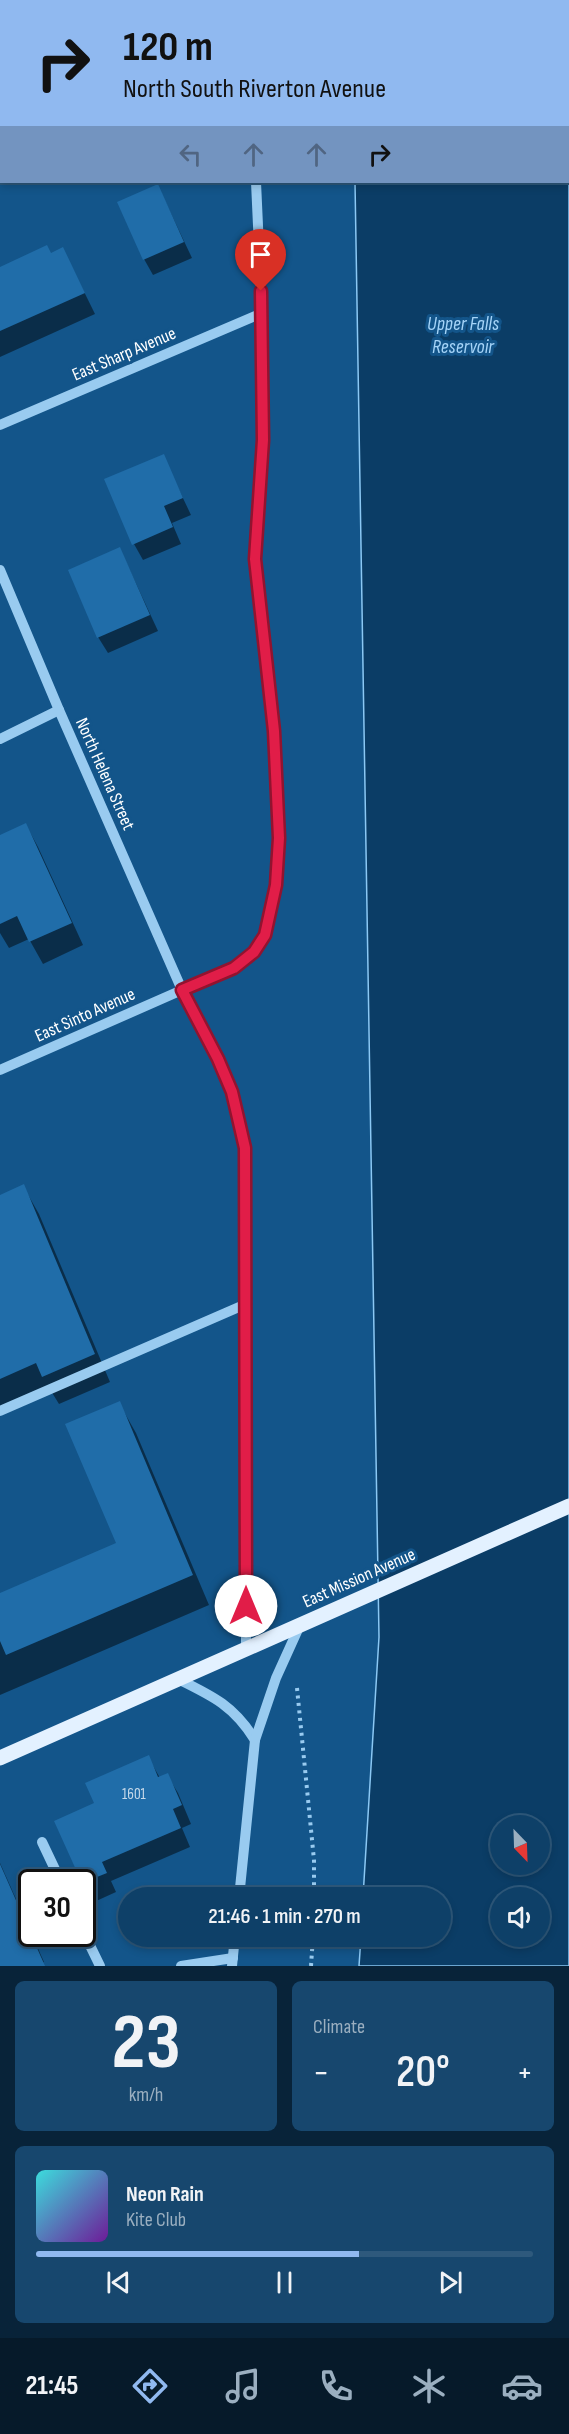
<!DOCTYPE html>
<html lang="en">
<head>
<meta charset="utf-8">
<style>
	:root { --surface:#0e4068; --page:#17476e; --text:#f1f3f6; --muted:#9bafc0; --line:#2e597c; --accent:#90b9f0 }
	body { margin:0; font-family:"Sofia Sans Condensed",sans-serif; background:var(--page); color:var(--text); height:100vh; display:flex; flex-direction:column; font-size:22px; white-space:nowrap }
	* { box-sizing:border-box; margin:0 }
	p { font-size:20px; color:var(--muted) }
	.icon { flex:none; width:33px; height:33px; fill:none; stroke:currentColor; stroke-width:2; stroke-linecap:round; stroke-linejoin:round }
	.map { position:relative; height:1966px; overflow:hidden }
	.panel { display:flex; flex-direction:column; gap:15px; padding:15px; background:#082339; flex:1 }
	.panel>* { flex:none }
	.hud { position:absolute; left:0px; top:0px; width:570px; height:183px; box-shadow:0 3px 9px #0003,0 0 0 2px var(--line); background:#90b9f0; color:#111; overflow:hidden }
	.needle { width:39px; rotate:157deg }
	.controls { position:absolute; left:490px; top:1815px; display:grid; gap:12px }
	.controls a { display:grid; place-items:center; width:60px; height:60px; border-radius:50%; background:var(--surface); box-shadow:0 3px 9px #0003,0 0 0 2px var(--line); font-size:30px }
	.speed { position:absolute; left:18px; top:1869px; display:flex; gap:12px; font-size:30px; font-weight:700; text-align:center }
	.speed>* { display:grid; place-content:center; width:78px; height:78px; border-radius:50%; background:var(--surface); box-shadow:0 3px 9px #0003,0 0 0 2px var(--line); line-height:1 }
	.speed .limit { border:3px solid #111; border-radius:9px; background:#fff; color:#111 }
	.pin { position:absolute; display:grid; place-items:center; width:51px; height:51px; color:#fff; margin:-62px -26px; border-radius:50% 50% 50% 0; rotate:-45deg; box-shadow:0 0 6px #0007 }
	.pin .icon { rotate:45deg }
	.me { position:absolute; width:66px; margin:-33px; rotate:0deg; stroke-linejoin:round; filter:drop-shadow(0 0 4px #0008) }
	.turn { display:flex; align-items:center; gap:21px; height:126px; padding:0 24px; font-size:27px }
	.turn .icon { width:78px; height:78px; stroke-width:2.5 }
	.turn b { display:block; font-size:42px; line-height:51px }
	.lanes { display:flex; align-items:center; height:57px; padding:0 24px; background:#0003; justify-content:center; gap:30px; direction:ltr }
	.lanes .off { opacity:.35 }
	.big { font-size:45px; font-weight:600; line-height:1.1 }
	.panel .tile { flex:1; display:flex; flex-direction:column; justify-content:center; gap:9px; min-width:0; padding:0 21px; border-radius:9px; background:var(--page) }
	.panel .dial { align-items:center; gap:0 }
	.dial b { font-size:78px; line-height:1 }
	.song { display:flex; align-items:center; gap:18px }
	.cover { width:72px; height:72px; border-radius:9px; background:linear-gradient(135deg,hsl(180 70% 55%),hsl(280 70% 35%)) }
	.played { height:6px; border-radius:3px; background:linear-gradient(90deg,var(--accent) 65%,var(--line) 65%) }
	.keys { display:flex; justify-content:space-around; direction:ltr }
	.heat { display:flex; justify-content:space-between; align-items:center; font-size:33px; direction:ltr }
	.panel .tiles { flex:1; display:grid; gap:15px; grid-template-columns:1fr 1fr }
	.tile:last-child { grid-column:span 2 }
	.trip { position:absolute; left:118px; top:1887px; width:333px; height:60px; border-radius:30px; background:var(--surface); box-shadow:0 3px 9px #0003,0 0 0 2px var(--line); font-weight:600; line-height:60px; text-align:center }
	.dock { display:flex; height:96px; justify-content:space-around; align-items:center; background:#061a2a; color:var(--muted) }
	.dock .icon { width:42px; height:42px }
	.dock .selected { color:var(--accent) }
	.dock b { font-size:27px; color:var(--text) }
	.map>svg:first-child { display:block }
	.water { fill:#0b3d66; stroke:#8bc8f4; stroke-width:1.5; fill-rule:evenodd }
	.shadow { fill:#0007 }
	.building { fill:#206da9 }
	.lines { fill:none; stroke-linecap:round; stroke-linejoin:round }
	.path { stroke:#99cbf0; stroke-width:4; stroke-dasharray:3 4.5; stroke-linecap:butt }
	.minor { stroke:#99cbf0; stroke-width:10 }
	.major { stroke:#e3f1ff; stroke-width:15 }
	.route-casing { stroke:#92132f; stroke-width:15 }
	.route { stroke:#e11d48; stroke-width:10 }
	.labels { text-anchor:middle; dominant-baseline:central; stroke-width:6; stroke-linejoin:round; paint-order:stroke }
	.number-label { font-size:15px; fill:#c7daea }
	.street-label { font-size:18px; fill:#fff; stroke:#13558a }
	.water-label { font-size:20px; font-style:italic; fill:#a5d4f8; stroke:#13558a }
</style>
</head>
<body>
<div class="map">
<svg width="569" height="1966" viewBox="0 0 569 1966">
	<rect width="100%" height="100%" fill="#13558a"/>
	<path class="water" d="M352,0H569V1966H359L361,1937L441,1936V1898L363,1897L379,1637L355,182H568V2ZM501,1826H540V1864H501ZM501,1898H540V1936H501Z"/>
	<g class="shadow">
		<polygon points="0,0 14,2 2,2 2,51"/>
		<rect x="72" y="0" width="124" height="2"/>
		<polygon points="158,186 192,258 153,275 144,259"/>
		<polygon points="63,249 95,314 0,357 0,268 51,254"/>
		<polygon points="163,456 191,515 172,523 181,544 143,560 134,544"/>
		<polygon points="120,549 158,631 108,653 98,637"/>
		<polygon points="26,825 38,847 83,945 43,964 29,939 9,948 0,933 0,836"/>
		<polygon points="23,1186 39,1214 110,1382 59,1404 51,1391 0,1413 0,1196"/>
		<polygon points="119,1403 136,1433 209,1605 0,1695 0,1595 118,1544"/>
		<polygon points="148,1757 160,1778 167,1775 178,1793 191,1824 182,1828 190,1847 111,1881 116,1892 94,1902 83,1883 56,1822 96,1804"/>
		<polygon points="0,1863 44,1962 36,1966 0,1966"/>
	</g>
	<g class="building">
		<polygon points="158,184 184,242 143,260 117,202"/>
		<polygon points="47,245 51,253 63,247 85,293 0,331 0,267"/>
		<polygon points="164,454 183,498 164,506 173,527 132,545 104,479"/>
		<polygon points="120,547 150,615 97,638 68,570"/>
		<polygon points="26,823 72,923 29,942 17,916 0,924 0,835"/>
		<polygon points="24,1184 95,1354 42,1377 36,1363 0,1379 0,1195"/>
		<polygon points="120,1401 193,1575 6,1655 0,1641 0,1593 116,1543 65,1424"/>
		<polygon points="149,1755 158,1777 168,1773 182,1805 173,1809 181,1828 102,1862 107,1873 82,1883 54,1821 94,1803 85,1783"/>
		<polygon points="0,1864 45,1966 0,1966"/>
	</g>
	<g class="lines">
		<g class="path">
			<polyline points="297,1688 314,1860 314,1898"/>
			<polyline points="311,1966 313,1936"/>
		</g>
		<g class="minor">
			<polyline points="249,0 249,2"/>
			<polyline points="223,2 227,0"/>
			<polyline points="0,104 2,104"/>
			<polyline points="0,425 262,313"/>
			<polyline points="0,570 59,710 182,990 0,1070"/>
			<polyline points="0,739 59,710"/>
			<polyline points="0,1411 246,1304"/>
			<polyline points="246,1649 245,1148 232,1092 218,1059 182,990 234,968 254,952 265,935 276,885 279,838 274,731 255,559 263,440 262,313 256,182"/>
			<path d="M178,1679C213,1696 234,1706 255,1740"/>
			<polyline points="42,1842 61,1882"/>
			<polyline points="239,1898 255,1740 276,1678 300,1625"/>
			<polyline points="82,1929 100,1966"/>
			<polyline points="181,1966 233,1958"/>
			<polyline points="232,1966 235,1936"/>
		</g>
		<polyline class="major" points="0,1758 569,1506"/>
	</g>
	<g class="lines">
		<defs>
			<polyline id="route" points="246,1606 245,1148 232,1092 218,1059 182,990 234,968 254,952 265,935 276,885 279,838 274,731 255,559 263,440 261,291"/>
		</defs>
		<use href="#route" class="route-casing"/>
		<use href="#route" class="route"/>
	</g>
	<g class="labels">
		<g class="number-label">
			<text x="134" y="1794">1601</text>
		</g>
		<g class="street-label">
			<text transform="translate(124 354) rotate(-23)">East Sharp Avenue</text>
			<text transform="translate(105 774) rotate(66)">North Helena Street</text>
			<text transform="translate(85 1015) rotate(-24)">East Sinto Avenue</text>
			<text transform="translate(359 1578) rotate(-24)">East Mission Avenue</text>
		</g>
		<g class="water-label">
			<text x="463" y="324">Upper Falls<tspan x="463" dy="23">Reservoir</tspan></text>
		</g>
	</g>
</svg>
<div class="controls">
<a><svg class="needle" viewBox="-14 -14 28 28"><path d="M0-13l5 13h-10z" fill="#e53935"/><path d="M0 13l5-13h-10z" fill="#9bafc0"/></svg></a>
<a><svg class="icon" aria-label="sound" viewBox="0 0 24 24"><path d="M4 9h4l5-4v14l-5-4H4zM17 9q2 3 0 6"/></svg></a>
</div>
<div class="speed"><div class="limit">30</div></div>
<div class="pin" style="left:261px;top:291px;background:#d93025"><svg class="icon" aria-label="arrive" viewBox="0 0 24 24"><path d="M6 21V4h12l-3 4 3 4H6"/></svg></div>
<svg class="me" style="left:246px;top:1606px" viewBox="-20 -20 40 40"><circle r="19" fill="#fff"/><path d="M0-13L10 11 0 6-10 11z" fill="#e11d48"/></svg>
<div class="trip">21:46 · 1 min · 270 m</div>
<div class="hud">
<div class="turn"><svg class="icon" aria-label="right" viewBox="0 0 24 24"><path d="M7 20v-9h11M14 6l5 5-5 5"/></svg><div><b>120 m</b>North South Riverton Avenue</div></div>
<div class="lanes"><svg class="icon off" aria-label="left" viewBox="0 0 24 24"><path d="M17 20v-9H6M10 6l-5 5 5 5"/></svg><svg class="icon off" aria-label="ahead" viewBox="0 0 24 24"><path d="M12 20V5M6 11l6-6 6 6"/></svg><svg class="icon off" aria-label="ahead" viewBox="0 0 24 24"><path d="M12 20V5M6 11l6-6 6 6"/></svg><svg class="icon" aria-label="right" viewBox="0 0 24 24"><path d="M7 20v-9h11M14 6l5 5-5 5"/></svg></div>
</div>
</div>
<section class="panel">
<div class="tiles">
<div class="tile dial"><b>23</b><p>km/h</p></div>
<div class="tile"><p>Climate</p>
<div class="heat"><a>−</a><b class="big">20°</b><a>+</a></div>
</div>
<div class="tile">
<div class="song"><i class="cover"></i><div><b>Neon Rain</b><p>Kite Club</p></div></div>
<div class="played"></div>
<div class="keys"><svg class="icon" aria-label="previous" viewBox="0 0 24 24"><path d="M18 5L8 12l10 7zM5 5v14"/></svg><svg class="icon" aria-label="pause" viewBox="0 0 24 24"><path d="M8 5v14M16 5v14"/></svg><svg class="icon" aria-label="next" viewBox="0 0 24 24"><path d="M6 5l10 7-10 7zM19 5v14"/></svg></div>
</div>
</div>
</section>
<nav class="dock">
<b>21:45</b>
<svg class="icon selected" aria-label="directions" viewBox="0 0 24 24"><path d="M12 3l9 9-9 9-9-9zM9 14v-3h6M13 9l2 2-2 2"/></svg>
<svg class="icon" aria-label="music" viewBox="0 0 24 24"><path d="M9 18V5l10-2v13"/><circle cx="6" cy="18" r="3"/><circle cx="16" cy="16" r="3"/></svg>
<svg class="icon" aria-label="phone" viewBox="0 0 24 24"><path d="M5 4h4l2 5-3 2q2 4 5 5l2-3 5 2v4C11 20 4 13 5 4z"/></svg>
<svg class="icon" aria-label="climate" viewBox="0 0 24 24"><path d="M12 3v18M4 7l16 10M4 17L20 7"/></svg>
<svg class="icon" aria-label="car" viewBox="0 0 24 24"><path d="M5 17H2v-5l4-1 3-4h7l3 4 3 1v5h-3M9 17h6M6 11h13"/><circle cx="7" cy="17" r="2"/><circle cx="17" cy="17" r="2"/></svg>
</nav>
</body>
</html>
